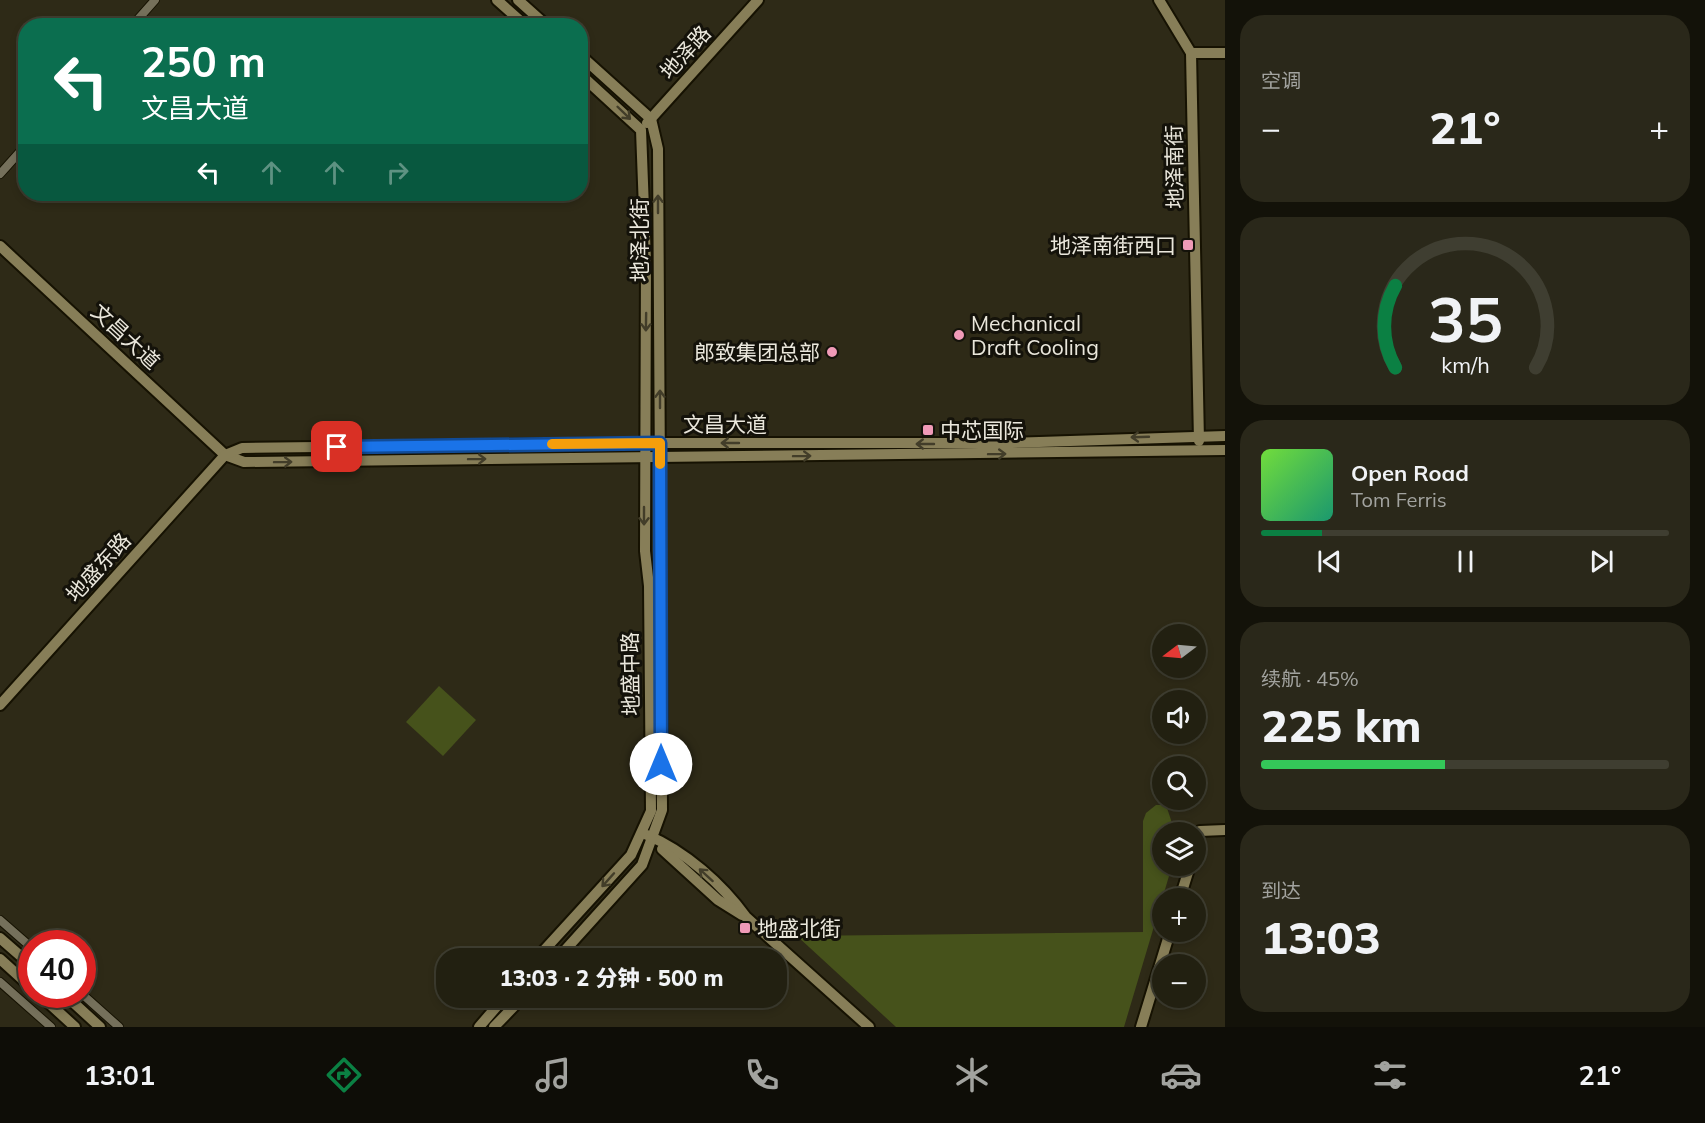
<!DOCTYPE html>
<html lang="zh">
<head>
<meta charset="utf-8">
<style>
	:root { --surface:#222011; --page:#2a281a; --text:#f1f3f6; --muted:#a2a39f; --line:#3f3e31; --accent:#0b8043 }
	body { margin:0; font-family:Mulish,"Noto Sans SC",sans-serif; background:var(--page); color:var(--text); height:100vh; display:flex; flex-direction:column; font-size:22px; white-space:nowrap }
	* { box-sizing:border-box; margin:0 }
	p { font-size:20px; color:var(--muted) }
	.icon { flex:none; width:33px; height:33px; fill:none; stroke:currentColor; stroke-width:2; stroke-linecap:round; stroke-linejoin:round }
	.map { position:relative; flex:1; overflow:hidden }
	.panel { display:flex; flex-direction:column; gap:15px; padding:15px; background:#131209; width:480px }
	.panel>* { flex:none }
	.banner { position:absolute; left:18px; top:18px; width:570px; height:183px; border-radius:24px; box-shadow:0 3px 9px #0003,0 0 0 2px var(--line); background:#0b6e4f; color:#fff; overflow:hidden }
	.needle { width:39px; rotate:254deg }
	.controls { position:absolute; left:1152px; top:624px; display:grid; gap:12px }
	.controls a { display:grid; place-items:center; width:54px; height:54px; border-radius:50%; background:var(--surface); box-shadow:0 3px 9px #0003,0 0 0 2px var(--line); font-size:30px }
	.speed { position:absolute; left:18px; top:930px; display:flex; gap:12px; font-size:30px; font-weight:700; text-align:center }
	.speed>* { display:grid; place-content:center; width:78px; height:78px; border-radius:50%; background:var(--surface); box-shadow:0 3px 9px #0003,0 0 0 2px var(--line); line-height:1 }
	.speed .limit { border:9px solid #d22; background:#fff; color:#111 }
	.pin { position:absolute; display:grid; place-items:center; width:51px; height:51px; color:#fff; margin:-26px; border-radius:12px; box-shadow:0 3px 9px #0006 }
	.me { position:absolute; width:66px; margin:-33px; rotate:0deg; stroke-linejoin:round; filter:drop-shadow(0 0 4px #0008) }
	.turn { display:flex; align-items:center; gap:21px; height:126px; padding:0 24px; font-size:27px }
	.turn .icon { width:78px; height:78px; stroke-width:2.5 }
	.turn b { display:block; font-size:42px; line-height:51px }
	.lanes { display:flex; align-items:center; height:57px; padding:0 24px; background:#0003; justify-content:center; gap:30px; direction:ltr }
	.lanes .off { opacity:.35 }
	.big { font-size:45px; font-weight:800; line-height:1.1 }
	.panel .card { flex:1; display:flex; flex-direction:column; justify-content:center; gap:9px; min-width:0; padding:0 21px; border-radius:24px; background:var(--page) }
	.panel .dial { align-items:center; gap:0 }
	.dial svg { height:156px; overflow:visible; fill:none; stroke:var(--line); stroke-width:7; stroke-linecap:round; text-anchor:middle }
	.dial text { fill:var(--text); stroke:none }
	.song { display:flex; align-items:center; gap:18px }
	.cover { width:72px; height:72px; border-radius:9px; background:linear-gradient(135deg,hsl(100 70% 55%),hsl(160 70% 35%)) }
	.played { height:6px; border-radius:3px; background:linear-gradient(90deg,var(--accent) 15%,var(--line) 15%) }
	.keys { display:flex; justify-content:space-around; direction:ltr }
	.heat { display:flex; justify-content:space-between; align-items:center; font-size:33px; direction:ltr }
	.charge { height:9px; border-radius:4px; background:linear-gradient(90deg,#34c759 45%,var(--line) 0) }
	.trip { position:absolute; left:436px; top:948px; width:351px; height:60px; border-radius:24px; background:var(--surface); box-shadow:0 3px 9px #0003,0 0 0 2px var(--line); font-weight:800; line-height:60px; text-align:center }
	.dock { display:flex; height:96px; justify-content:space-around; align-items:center; background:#0e0d07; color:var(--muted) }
	.dock .icon { width:42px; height:42px }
	.dock .active { color:var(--accent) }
	.dock b { font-size:27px; color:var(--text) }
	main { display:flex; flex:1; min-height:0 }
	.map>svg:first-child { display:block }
	.green { fill:#46521b }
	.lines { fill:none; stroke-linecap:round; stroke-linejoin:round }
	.street-casing { stroke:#161202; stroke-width:10 }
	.secondary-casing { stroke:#161202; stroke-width:14 }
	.street { stroke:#75705b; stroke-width:8 }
	.secondary { stroke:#877e58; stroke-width:10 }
	.oneway { stroke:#423d29 }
	.route-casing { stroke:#114b97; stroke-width:15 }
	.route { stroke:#1a73e8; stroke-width:10 }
	.slow { stroke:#f59e0b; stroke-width:10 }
	.poi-dot { fill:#f09ab7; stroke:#14120a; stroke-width:2 }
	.labels { text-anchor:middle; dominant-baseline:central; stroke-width:6; stroke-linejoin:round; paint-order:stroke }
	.street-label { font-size:21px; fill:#eae7dc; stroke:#14120a }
	.poi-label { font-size:21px; fill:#eae7dc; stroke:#14120a; text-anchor:start }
</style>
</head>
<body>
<main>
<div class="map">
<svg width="1225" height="1027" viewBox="0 0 1225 1027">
	<rect width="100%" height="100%" fill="#2e2a17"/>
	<g class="green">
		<polygon points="439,686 476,720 443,756 406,722"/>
		<polygon points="1156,805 1166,805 1175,832 1162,832 1162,866 1172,866 1124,1027 896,1027 797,936 1143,932 1143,821 1146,813"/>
	</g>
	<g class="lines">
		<defs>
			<g id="street">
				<polyline points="132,26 155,0"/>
				<polyline points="0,174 26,145"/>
				<polyline points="0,920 32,948"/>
				<polyline points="0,982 51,1027"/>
				<polyline points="82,994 119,1027"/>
			</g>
			<g id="secondary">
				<polyline points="497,0 526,26"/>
				<polyline points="518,0 547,26"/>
				<polyline points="1159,0 1191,53 1199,441"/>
				<polyline points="1191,53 1225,53"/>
				<polyline points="647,123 758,0"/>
				<polyline points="0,246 225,455 244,462 1225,450"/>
				<polyline points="0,705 225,455 242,448 645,443 1012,443 1225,436"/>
				<path d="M647,835C685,851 722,884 746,917L869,1027"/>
				<polyline points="1196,847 1200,831 1225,830"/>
				<polyline points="662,849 718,900 742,915"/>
				<polyline points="1180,898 1190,866"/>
				<polyline points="0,938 32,966"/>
				<polyline points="537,958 631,855 651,811 649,586 645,551 646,262 641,130 580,74"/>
				<polyline points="558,958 642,865 662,810 658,149 651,119 580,55"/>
				<polyline points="0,959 32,988"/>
				<polyline points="39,994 75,1027"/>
				<polyline points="64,994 100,1027"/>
				<polyline points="479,1027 504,998"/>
				<polyline points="494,1027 522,998"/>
				<polyline points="1141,1027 1170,932"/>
			</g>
		</defs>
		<use href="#street" class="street-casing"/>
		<use href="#secondary" class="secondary-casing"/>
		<use href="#street" class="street"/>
		<use href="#secondary" class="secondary"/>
	</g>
	<defs><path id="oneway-shaft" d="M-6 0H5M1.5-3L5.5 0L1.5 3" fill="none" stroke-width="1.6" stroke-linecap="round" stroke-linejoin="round" transform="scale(1.5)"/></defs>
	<g class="oneway">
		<use href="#oneway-shaft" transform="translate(624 113) rotate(44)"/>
		<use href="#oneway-shaft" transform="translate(658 204) rotate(-90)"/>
		<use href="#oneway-shaft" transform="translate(646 322) rotate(91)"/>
		<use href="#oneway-shaft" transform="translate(660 399) rotate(-90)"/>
		<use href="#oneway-shaft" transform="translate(1140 437) rotate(178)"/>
		<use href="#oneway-shaft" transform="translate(730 443) rotate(-180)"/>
		<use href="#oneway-shaft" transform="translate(925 444) rotate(180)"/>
		<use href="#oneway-shaft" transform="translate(997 454) rotate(-1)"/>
		<use href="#oneway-shaft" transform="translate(802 456) rotate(-1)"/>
		<use href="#oneway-shaft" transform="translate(477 459) rotate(-1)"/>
		<use href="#oneway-shaft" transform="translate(283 462) rotate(-1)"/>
		<use href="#oneway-shaft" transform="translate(644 516) rotate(90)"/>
		<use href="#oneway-shaft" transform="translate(706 875) rotate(-138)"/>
		<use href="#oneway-shaft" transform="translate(608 880) rotate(132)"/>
	</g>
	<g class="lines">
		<defs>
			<polyline id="route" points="337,447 660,443 661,764"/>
		</defs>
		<use href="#route" class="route-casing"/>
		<use href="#route" class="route"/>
		<polyline class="slow" points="552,444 660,443 660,464"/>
	</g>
	<g class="poi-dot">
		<rect x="1182" y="239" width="12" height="12" rx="3"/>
		<circle cx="959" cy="335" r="6"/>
		<circle cx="832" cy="352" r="6"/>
		<rect x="922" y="424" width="12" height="12" rx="3"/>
		<rect x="739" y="922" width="12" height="12" rx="3"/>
	</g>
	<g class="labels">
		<g class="street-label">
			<text transform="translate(685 52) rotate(-48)">地泽路</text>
			<text transform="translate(1174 167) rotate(-91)">地泽南街</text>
			<text transform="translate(639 240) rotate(-90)">地泽北街</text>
			<text transform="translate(126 336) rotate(43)">文昌大道</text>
			<text x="725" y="424">文昌大道</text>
			<text transform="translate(98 567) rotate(-48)">地盛东路</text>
			<text transform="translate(630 674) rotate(-91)">地盛中路</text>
		</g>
		<g class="poi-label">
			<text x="1176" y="245" text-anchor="end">地泽南街西口</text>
			<text x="971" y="323">Mechanical<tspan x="971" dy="24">Draft Cooling</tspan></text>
			<text x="820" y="352" text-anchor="end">郎致集团总部</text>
			<text x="940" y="430">中芯国际</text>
			<text x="757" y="928">地盛北街</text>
		</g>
	</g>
</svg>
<div class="controls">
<a><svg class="needle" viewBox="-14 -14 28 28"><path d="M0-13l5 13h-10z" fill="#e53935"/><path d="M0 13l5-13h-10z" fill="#a2a39f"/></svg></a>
<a><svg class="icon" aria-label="sound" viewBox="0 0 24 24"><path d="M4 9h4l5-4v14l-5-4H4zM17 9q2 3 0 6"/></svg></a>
<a><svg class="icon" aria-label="search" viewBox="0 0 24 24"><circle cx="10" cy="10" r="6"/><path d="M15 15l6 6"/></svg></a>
<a><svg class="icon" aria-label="layers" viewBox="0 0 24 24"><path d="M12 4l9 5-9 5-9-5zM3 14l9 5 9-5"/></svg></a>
<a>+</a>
<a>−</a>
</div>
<div class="speed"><div class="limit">40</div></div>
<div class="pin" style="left:337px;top:447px;background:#d93025"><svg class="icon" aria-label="arrive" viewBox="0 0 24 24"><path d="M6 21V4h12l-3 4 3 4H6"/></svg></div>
<svg class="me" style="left:661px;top:764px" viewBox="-20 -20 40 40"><circle r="19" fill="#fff"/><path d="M0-13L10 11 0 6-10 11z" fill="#1a73e8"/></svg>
<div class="trip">13:03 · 2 分钟 · 500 m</div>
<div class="banner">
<div class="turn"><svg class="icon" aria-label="left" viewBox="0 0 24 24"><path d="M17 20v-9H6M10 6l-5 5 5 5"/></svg><div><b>250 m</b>文昌大道</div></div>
<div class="lanes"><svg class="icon" aria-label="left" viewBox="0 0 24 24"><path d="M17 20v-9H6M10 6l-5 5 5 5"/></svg><svg class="icon off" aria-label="ahead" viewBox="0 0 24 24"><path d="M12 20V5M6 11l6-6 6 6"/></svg><svg class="icon off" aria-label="ahead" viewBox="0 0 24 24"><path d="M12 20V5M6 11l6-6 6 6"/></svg><svg class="icon off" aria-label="right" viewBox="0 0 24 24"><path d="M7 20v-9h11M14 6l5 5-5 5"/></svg></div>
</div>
</div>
<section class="panel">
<div class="card"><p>空调</p>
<div class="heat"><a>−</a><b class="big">21°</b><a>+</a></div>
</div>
<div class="card dial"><svg viewBox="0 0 100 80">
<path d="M14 69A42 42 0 1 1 86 69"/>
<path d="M14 69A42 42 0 0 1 14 27" stroke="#0b8043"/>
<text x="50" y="56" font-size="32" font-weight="700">35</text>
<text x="50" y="72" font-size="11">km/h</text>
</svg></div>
<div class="card">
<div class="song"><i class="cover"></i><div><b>Open Road</b><p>Tom Ferris</p></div></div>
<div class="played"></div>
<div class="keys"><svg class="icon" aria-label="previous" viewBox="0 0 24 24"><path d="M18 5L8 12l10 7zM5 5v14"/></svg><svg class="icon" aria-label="pause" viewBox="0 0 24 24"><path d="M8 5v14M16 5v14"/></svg><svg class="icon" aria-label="next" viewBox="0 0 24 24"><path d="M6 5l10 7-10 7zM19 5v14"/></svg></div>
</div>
<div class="card"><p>续航 · 45%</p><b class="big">225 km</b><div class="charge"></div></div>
<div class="card"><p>到达</p><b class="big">13:03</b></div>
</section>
</main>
<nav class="dock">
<b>13:01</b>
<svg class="icon active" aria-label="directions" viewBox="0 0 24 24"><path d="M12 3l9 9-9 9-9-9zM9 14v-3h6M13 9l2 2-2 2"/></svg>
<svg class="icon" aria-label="music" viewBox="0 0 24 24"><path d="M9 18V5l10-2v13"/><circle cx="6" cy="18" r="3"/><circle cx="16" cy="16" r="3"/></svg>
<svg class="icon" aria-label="phone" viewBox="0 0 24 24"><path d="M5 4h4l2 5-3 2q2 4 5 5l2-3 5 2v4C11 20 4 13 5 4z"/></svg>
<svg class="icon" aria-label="climate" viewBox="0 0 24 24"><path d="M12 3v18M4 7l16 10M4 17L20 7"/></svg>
<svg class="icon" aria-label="car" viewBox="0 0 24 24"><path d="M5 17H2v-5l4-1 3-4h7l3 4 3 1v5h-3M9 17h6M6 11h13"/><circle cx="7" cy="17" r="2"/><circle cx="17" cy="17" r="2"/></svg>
<svg class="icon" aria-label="filters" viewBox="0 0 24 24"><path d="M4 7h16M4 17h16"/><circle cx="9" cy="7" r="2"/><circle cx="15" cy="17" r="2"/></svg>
<b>21°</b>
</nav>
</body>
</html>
